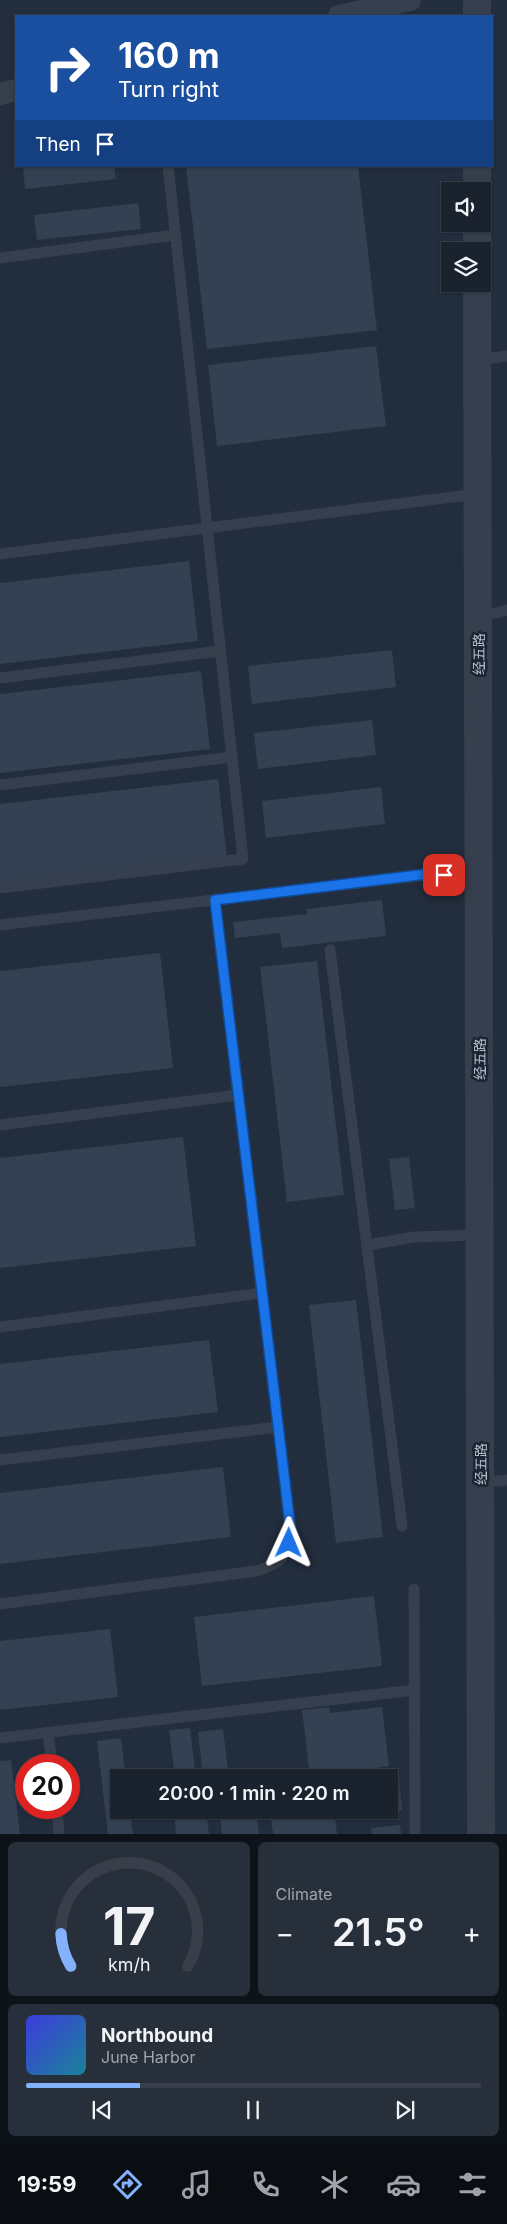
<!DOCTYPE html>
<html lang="en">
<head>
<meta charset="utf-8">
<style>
	:root { --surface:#1a222e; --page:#272f3a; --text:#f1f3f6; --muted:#9fa4aa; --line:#383f4a; --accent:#84b1fb }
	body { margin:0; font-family:Inter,"Noto Sans SC",sans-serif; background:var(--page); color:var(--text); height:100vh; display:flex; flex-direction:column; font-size:19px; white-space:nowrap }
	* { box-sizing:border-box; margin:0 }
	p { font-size:16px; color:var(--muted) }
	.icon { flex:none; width:28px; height:28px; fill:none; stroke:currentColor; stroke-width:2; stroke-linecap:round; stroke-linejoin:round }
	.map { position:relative; height:1834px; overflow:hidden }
	.side { display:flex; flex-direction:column; gap:8px; padding:8px; background:#0e1319; flex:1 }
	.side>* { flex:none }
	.top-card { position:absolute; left:15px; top:15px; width:478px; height:152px; border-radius:0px; box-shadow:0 1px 4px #0004,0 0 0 1px var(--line); background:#1a4fa0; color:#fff; overflow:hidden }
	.buttons { position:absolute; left:441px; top:182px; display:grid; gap:10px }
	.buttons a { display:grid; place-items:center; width:50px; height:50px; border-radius:0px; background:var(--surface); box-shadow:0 1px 4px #0004,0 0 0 1px var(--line); font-size:25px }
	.speed { position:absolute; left:15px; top:1754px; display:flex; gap:10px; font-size:25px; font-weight:700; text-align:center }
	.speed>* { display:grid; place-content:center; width:65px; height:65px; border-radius:50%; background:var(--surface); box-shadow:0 1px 4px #0004,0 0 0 1px var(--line); line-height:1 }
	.speed .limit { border:8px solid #d22; background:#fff; color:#111 }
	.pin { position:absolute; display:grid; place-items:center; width:42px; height:42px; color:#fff; margin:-21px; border-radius:10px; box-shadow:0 2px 8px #0006 }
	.me { position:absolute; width:55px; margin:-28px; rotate:1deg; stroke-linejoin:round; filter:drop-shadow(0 0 4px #0008) }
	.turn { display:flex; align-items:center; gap:18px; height:105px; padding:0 20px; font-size:22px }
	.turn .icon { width:65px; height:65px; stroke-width:2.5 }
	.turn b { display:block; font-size:35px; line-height:42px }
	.then { display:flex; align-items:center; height:48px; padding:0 20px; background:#0003; gap:10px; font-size:19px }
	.big { font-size:38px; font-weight:600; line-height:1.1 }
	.side .card { flex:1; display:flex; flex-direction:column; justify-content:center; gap:8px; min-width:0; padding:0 18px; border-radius:8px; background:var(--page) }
	.side .dial { align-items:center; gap:0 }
	.dial svg { height:130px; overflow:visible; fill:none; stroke:var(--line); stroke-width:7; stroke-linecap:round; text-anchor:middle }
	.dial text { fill:var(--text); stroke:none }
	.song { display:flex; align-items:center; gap:15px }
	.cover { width:60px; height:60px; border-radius:8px; background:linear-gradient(135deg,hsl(240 70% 55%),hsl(190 70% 35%)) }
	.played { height:5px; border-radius:2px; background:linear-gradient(90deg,var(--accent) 25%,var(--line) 25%) }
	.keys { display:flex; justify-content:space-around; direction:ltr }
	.heat { display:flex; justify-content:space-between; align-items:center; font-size:28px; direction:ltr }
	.side .tiles { flex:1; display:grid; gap:8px; grid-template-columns:1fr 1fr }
	.card:last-child { grid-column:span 2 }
	.trip { position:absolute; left:110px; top:1769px; width:288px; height:50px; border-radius:0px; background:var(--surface); box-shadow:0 1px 4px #0004,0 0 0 1px var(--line); font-weight:600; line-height:50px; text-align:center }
	.tabs { display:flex; height:80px; justify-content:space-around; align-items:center; background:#0a0e12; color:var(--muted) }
	.tabs .icon { width:35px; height:35px }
	.tabs .selected { color:var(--accent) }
	.tabs b { font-size:22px; color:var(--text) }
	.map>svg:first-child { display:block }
	.building { fill:#344153 }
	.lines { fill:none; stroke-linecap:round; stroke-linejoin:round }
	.service { stroke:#363f4d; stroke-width:11 }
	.minor { stroke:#363f4d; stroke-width:22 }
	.tertiary { stroke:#363f4d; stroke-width:28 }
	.route-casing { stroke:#114b97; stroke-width:12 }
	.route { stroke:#1a73e8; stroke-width:9 }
	.labels { text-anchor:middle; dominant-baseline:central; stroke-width:5; stroke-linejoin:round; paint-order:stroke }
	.street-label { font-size:14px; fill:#b2bac8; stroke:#1b2432 }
</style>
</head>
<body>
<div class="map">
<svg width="507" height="1834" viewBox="0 0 507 1834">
	<rect width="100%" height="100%" fill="#222d3d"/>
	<g class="building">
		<polygon points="23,166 114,166 116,179 25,189"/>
		<polygon points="186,166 358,166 377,330 207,349"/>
		<polygon points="138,203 141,229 37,240 34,215"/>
		<polygon points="376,346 386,426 217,446 208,365"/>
		<polygon points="189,561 198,641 0,664 0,583"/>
		<polygon points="392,650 396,687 252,704 248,666"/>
		<polygon points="201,671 210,749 0,773 0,694"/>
		<polygon points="372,720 376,755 258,769 254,733"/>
		<polygon points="218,779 227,857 0,883 0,804"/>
		<polygon points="381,787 385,824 266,838 262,801"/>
		<polygon points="382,900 386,936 282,948 280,933 235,938 233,922 307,914 307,909"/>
		<polygon points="160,953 173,1068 0,1087 0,971"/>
		<polygon points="317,961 344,1195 287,1202 260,967"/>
		<polygon points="183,1137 196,1246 0,1268 0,1158"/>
		<polygon points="409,1157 415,1208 395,1210 389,1159"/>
		<polygon points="356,1300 383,1537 336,1543 309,1305"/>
		<polygon points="209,1340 218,1412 0,1437 0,1364"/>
		<polygon points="223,1467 231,1537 0,1564 0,1493"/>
		<polygon points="374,1596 382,1666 202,1686 194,1617"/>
		<polygon points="110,1629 118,1697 0,1710 0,1641"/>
		<polygon points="329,1707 330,1713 382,1707 389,1766 310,1778 302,1710"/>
		<polygon points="190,1728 196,1778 175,1778 169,1730"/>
		<polygon points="223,1729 229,1777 203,1778 198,1732"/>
		<polygon points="121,1738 126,1778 119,1778 119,1810 130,1810 133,1834 108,1834 97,1741"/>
		<polygon points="11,1760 20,1834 0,1834 0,1761"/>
		<polygon points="399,1777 402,1810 389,1811 389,1778"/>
		<polygon points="174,1810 206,1810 209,1834 176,1834"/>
		<polygon points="219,1810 256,1810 259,1834 222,1834"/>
		<polygon points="270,1810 334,1810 337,1834 273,1834"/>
		<polygon points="400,1825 401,1834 372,1834 371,1828"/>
	</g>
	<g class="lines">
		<g class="service">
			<polyline points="0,258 175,235"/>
			<polyline points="478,360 507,356"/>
			<polyline points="0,554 477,494"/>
			<polyline points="478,617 507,610"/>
			<polyline points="0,678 220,651"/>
			<polyline points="0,785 232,757"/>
			<polyline points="0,888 243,859 168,166"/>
			<polyline points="0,925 427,875 479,875"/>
			<polyline points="330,950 402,1526"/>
			<polyline points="0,1125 238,1095"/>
			<polyline points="367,1245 414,1237 480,1235"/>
			<polyline points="0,1327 262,1293"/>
			<polyline points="0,1460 278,1427"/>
			<polyline points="480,1483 507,1480"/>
			<polyline points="414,1589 415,1834"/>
			<path d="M0,1604L257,1571C283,1561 285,1560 291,1533L215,899"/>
			<polyline points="48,1733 52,1765"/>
			<polyline points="0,1738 415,1690"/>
			<polyline points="57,1808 59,1834"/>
		</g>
		<g class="minor">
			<polyline points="339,16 410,0"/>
			<polyline points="0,94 16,90"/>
		</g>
		<g class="tertiary">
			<polyline points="477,0 477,16"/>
			<polyline points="477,166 477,191"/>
			<polyline points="477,224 477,251"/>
			<polyline points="477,284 481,1834"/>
		</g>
	</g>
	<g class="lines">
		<defs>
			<polyline id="route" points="289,1543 291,1533 215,900 427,874 444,875"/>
		</defs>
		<use href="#route" class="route-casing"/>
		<use href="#route" class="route"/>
	</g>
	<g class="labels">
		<g class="street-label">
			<text transform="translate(478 654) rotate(-90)">经五路</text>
			<text transform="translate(479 1059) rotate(-90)">经五路</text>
			<text transform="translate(480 1464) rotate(-90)">经五路</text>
		</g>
	</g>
</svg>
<div class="buttons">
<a><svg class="icon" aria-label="sound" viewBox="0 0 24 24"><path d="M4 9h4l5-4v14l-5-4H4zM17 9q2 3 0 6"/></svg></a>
<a><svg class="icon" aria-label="layers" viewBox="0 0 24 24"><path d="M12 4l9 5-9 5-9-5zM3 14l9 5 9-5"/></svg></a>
</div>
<div class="speed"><div class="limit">20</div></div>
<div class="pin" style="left:444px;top:875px;background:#d93025"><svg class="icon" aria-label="arrive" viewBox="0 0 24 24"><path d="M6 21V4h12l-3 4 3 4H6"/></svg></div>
<svg class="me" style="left:289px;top:1543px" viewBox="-20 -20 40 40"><path d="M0-17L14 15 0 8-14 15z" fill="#1a73e8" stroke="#fff" stroke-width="4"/></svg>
<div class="trip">20:00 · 1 min · 220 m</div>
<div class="top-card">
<div class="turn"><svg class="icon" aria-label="right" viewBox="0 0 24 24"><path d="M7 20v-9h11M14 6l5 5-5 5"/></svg><div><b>160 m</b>Turn right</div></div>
<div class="then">Then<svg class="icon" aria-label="arrive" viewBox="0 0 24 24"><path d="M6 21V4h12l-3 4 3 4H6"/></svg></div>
</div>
</div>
<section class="side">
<div class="tiles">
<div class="card dial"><svg viewBox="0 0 100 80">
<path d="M14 69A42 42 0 1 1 86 69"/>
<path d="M14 69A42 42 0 0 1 8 49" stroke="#84b1fb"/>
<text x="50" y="56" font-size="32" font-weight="700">17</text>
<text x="50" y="72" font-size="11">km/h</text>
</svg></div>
<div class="card"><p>Climate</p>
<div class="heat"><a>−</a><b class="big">21.5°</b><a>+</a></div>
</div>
<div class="card">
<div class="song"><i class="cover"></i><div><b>Northbound</b><p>June Harbor</p></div></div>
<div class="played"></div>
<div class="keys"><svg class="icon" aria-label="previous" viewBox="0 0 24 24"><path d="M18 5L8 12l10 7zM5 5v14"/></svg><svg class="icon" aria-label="pause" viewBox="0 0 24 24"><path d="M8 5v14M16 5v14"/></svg><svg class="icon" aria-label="next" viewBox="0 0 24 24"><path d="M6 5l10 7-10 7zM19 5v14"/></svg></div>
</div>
</div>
</section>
<nav class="tabs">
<b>19:59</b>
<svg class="icon selected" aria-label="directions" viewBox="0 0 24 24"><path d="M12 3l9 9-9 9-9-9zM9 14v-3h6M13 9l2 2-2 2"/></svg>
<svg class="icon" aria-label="music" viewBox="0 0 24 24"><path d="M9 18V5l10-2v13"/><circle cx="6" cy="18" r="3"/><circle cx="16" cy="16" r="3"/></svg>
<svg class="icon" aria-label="phone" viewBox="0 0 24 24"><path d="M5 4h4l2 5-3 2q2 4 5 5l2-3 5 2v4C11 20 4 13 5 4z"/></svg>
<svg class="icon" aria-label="climate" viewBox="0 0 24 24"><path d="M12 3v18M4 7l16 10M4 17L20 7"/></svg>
<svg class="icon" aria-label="car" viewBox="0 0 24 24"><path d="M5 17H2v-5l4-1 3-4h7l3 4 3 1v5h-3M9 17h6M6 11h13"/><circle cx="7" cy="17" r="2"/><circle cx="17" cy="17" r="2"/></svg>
<svg class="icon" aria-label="filters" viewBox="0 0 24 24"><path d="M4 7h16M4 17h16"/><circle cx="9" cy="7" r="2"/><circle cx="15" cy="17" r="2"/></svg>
</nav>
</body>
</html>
